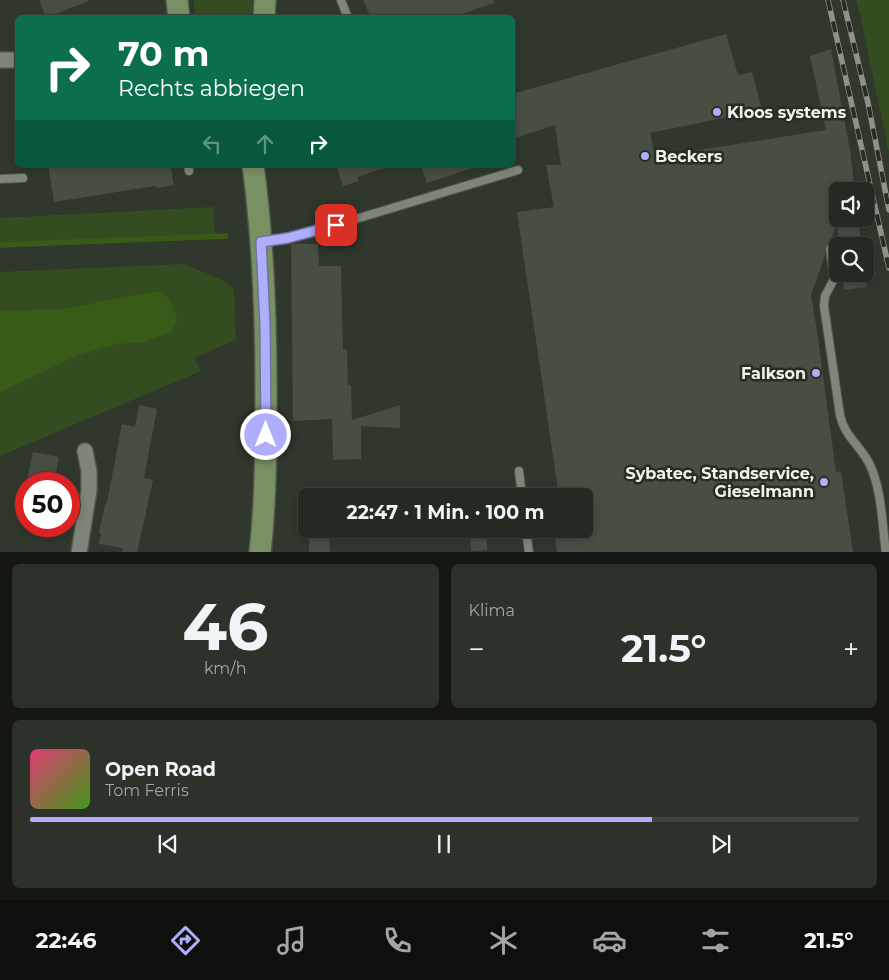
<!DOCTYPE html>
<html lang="de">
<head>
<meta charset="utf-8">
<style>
	:root { --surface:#242921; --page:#2c312a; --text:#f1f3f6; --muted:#a3a6a5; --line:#41453f; --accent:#aeaefb }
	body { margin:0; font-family:Montserrat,sans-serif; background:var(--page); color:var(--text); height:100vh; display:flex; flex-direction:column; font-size:19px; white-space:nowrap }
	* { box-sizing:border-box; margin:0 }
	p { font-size:16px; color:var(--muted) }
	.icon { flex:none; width:28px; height:28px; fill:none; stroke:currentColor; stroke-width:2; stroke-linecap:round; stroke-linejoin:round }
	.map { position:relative; height:552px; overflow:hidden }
	.drawer { display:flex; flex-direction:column; gap:12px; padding:12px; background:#141712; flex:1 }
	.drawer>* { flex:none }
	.guide { position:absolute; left:15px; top:15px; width:500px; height:152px; border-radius:8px; box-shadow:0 2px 8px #0003,0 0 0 1px var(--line); background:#0b6e4f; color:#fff; overflow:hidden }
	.fabs { position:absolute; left:829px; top:182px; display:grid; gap:10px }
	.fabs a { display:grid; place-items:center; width:45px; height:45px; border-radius:8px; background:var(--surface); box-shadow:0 2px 8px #0003,0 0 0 1px var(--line); font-size:25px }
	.speed { position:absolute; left:15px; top:472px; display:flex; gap:10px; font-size:25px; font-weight:700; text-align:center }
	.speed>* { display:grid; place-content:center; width:65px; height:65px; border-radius:50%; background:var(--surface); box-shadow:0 2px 8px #0003,0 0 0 1px var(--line); line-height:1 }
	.speed .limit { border:8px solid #d22; background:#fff; color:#111 }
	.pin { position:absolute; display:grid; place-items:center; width:42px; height:42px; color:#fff; margin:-21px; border-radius:10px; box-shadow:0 2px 8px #0006 }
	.me { position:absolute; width:55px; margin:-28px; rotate:0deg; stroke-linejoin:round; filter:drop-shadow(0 0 4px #0008) }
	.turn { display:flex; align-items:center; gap:18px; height:105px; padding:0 20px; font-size:22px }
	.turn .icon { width:65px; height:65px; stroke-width:2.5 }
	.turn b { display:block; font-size:35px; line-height:42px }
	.lanes { display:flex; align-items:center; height:48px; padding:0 20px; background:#0003; justify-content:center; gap:25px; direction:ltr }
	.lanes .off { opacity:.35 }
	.big { font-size:38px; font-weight:700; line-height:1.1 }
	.drawer .card { flex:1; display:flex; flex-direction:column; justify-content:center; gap:8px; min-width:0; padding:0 18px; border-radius:8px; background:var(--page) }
	.drawer .dial { align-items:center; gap:0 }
	.dial b { font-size:65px; line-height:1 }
	.song { display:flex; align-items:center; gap:15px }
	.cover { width:60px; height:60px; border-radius:8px; background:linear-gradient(135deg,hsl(340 70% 55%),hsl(100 70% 35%)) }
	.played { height:5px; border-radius:2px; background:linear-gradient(90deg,var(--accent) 75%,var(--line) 75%) }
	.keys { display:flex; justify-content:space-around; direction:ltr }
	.heat { display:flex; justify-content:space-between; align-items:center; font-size:28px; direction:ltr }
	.drawer .tiles { flex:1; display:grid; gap:12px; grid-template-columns:1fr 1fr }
	.card:last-child { grid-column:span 2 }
	.trip { position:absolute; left:298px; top:488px; width:295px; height:50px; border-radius:8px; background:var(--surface); box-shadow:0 2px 8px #0003,0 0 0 1px var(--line); font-weight:700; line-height:50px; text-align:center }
	.menu { display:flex; height:80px; justify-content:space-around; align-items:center; background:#0e100d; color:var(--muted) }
	.menu .icon { width:35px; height:35px }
	.menu .current { color:var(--accent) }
	.menu b { font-size:22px; color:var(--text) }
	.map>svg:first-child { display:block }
	.green { fill:#334d20 }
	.water { fill:#385b18 }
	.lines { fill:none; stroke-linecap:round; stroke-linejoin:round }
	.stream { stroke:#385b18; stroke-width:5.5 }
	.building { fill:#474e42 }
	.lane-casing { stroke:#50554c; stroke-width:10 }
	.street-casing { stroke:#50554c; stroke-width:18 }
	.secondary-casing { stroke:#50554c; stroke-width:24 }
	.lane { stroke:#7e8579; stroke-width:8 }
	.street { stroke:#7e8579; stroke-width:15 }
	.secondary { stroke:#789062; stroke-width:21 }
	.rail-casing { stroke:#8d938a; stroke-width:5.5 }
	.rail { stroke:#262d22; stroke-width:4; stroke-dasharray:11; stroke-linecap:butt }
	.route-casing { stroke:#7171a3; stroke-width:12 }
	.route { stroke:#aeaefb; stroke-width:9 }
	.poi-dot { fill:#aeaefb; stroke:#262d22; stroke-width:2 }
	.labels { text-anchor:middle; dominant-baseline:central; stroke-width:5; stroke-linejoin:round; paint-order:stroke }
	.poi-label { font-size:16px; font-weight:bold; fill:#eef3ec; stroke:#262d22; text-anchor:start }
</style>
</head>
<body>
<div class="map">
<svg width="889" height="553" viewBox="0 0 889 553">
	<rect width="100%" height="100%" fill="#30372c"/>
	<g class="green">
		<polygon points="194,0 252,0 252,11 249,17 196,17 194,8"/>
		<polygon points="856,0 889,0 889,153 860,14"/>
		<polygon points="213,207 215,237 0,244 0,218"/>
		<polygon points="183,264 219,278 234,289 236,340 194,358 201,371 0,456 0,272"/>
	</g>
	<polygon class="water" points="160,291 171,301 177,319 172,332 144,342 116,344 76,356 0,392 0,311 64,309 128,296"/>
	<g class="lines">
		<polyline class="stream" points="0,245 226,236"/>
	</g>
	<g class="building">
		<polygon points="39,0 89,0 89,1 46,18"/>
		<polygon points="363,0 493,0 494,3 450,18 371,18"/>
		<polygon points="726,34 738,75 752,72 762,110 650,133 655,157 826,130 810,56 831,49 850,150 855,191 838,191 838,219 858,219 862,246 839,246 837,223 830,243 825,247 825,256 811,295 817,331 836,472 841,471 853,553 557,553 554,529 584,529 584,496 559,496 517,212 554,207 546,165 561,165 555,125 512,139 512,94"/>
		<polygon points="48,165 170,165 174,185 156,188 155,186 54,202"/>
		<polygon points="336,165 385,165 385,168 357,177 359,181 343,186"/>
		<polygon points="421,165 472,165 472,168 427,183"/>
		<polygon points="291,244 318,244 319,266 341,266 343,350 347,350 348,385 351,385 352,420 400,405 400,428 361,426 361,459 333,460 332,419 293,421"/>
		<polygon points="865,271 867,287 844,290 842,274 865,274"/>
		<polygon points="139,405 157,409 144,478 153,480 137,553 122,553 123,548 99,544 101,533 99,533 105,505 106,505 108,497 122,424 135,427"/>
		<polygon points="33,452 59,457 54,484 26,484"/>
		<polygon points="309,529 329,529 330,553 309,553"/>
		<polygon points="470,529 487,529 487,550 471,551"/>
	</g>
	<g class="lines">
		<defs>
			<g id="lane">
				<polyline points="341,0 348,18"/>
				<polyline points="188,165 189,171"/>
				<polyline points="0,179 23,178"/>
				<polyline points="263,242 288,238 336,225 518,170"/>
				<path d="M830,249L834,279L825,296L824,306L840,415C844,436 861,446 870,465C882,491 882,524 886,553"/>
				<polyline points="519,471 522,496"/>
				<polyline points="526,529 529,553"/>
			</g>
			<g id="street">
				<polyline points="0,60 18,60"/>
				<polyline points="79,553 89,490 89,471 85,451"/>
			</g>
			<g id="secondary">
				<polyline points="177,0 179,18"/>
				<polyline points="264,18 265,0"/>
				<path d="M253,165C263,239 266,314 266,389C266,444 266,498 260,553"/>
			</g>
		</defs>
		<use href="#lane" class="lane-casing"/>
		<use href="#street" class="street-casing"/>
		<use href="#secondary" class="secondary-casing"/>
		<use href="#lane" class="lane"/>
		<use href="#street" class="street"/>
		<use href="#secondary" class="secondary"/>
		<defs>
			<g id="rail">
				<polyline points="828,0 889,268"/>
				<polyline points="843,0 868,103 889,210"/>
			</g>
		</defs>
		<use href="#rail" class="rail-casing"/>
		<use href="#rail" class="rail"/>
	</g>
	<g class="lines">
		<defs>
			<polyline id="route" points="266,435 265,324 261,242 288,238 336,225"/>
		</defs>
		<use href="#route" class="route-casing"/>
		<use href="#route" class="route"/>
	</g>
	<g class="poi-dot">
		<circle cx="717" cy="112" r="5"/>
		<circle cx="645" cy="156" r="5"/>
		<circle cx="816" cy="373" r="5"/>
		<circle cx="824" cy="482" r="5"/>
	</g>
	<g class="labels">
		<g class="poi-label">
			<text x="727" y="112">Kloos systems</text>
			<text x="655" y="156">Beckers</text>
			<text x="806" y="373" text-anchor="end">Falkson</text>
			<text x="814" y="473" text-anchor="end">Sybatec, Standservice,<tspan x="814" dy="18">Gieselmann</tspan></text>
		</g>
	</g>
</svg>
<div class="fabs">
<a><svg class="icon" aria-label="sound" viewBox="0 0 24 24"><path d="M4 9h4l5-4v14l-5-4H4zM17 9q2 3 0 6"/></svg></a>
<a><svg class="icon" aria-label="search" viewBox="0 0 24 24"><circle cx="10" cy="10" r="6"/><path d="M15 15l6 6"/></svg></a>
</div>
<div class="speed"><div class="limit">50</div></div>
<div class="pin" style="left:336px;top:225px;background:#d93025"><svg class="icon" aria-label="arrive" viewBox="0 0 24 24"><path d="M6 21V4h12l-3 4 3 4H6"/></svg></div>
<svg class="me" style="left:266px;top:435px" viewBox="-20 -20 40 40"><circle r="17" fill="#aeaefb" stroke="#fff" stroke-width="3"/><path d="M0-11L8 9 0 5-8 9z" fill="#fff"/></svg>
<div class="trip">22:47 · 1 Min. · 100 m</div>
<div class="guide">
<div class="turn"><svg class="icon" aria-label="right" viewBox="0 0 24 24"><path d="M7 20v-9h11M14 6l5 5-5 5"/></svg><div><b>70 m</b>Rechts abbiegen</div></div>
<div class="lanes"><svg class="icon off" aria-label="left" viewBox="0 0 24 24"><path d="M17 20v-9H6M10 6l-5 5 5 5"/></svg><svg class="icon off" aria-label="ahead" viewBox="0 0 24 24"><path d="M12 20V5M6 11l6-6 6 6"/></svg><svg class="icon" aria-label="right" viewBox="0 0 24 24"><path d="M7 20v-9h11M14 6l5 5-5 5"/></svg></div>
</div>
</div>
<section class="drawer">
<div class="tiles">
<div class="card dial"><b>46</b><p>km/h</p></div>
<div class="card"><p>Klima</p>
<div class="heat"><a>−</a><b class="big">21.5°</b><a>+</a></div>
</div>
<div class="card">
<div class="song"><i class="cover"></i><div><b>Open Road</b><p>Tom Ferris</p></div></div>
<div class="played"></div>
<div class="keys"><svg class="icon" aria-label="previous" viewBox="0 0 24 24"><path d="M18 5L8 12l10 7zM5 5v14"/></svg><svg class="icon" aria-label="pause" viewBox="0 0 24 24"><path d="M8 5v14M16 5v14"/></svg><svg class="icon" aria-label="next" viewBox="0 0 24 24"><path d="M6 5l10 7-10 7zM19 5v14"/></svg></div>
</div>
</div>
</section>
<nav class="menu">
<b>22:46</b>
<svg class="icon current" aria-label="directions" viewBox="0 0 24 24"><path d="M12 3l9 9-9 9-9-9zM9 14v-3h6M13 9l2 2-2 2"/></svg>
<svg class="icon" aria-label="music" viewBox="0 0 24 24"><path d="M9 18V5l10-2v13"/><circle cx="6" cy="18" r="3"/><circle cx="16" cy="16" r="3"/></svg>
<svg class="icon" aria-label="phone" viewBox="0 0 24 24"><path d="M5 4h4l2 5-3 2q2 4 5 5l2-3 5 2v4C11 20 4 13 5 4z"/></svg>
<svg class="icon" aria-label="climate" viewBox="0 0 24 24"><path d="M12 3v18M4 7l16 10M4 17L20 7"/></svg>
<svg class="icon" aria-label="car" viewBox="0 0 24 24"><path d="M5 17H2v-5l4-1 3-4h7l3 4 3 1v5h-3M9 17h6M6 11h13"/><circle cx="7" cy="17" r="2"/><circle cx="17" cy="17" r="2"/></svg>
<svg class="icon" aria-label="filters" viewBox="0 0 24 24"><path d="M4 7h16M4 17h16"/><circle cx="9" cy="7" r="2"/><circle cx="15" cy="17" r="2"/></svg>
<b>21.5°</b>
</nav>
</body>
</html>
